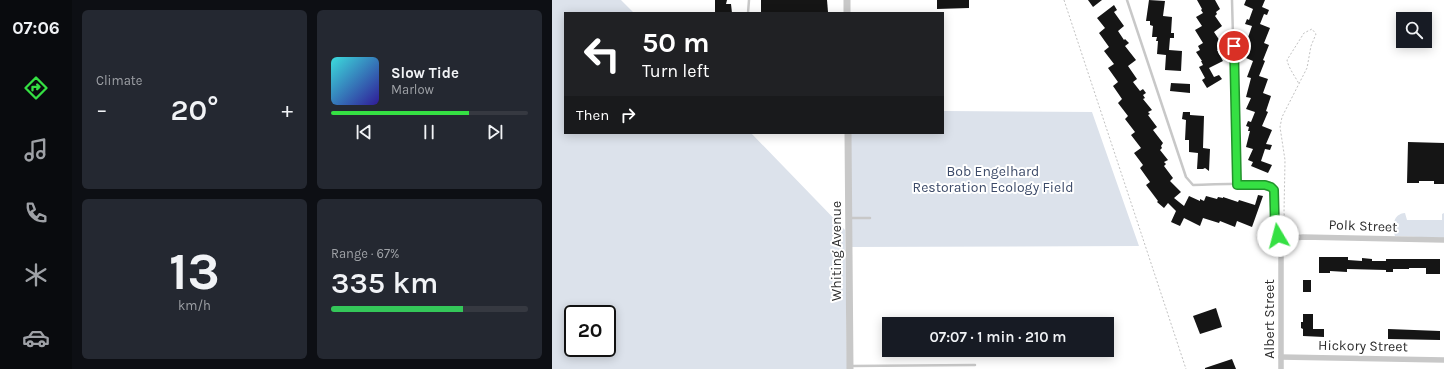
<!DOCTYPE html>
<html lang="en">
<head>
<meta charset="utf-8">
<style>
	:root { --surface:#171b24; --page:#242831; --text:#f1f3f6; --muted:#9ea1a6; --line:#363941; --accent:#35e043 }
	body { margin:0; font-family:Karla,sans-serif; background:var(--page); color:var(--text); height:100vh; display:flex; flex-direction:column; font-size:15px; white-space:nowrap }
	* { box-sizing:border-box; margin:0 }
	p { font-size:13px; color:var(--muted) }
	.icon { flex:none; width:22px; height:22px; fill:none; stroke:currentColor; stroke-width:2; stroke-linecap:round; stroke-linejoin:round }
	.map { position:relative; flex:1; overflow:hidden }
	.panel { display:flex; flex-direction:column; gap:10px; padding:10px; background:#0d0f14; width:480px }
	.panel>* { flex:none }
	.hud { position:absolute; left:12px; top:12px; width:380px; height:122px; border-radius:0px; box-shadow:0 2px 10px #0003; background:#202124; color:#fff; overflow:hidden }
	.controls { position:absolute; left:844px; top:12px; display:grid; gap:8px }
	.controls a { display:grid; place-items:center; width:36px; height:36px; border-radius:0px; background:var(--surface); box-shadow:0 2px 10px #0003; font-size:20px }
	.speed { position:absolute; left:12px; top:305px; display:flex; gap:8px; font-size:20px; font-weight:700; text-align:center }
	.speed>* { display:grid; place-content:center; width:52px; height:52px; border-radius:50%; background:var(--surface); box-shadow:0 2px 10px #0003; line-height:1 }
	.speed .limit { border:2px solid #111; border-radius:6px; background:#fff; color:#111 }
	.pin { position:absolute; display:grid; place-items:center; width:34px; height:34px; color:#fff; margin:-17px; border:2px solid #fff; border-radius:50%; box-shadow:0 1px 4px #0007 }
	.me { position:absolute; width:44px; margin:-22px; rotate:352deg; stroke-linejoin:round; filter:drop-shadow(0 0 3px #0008) }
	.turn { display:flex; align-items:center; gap:14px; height:84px; padding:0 12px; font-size:18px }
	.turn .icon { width:52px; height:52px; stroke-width:2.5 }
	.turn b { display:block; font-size:28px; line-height:34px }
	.then { display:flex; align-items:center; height:38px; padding:0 12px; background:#0003; gap:8px; font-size:15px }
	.big { font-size:30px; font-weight:600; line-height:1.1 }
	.panel .tile { flex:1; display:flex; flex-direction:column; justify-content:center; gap:6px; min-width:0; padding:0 14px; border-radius:6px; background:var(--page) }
	.panel .dial { align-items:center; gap:0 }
	.dial b { font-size:52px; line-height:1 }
	.song { display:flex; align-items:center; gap:12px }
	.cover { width:48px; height:48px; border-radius:6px; background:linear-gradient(135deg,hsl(180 70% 55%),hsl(250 70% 35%)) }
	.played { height:4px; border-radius:2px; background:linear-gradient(90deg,var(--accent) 70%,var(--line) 70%) }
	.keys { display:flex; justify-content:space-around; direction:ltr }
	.heat { display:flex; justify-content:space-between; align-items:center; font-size:22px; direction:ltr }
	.charge { height:6px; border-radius:3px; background:linear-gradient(90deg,#34c759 67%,var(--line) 0) }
	.panel .tiles { flex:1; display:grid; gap:10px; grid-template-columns:repeat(2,1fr) }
	.trip { position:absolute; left:330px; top:317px; width:232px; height:40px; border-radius:0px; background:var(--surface); box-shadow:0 2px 10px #0003; font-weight:600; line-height:40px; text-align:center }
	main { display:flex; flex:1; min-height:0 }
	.tabs { display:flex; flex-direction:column; width:72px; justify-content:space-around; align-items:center; background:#090b0e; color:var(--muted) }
	.tabs .icon { width:28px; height:28px }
	.tabs .selected { color:var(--accent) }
	.tabs b { font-size:18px; color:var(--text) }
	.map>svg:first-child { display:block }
	.green { fill:#dce2eb; fill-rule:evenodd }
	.building { fill:#151515 }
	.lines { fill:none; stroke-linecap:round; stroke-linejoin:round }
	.path { stroke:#c2c2c2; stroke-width:1; stroke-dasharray:2 2; stroke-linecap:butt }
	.service { stroke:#c8c8c8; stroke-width:2.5 }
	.minor { stroke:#c8c8c8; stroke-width:5.5 }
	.tertiary { stroke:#c8c8c8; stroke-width:7 }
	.route-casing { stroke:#22922c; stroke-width:10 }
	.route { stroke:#35e043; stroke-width:7 }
	.labels { text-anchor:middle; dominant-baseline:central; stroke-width:4; stroke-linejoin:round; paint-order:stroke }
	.park-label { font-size:14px; fill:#3d4b69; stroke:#fff }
	.street-label { font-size:14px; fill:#2e2e2e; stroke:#fff }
</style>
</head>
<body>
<main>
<nav class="tabs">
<b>07:06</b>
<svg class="icon selected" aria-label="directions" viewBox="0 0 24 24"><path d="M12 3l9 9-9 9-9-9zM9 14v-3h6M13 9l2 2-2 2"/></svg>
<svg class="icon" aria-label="music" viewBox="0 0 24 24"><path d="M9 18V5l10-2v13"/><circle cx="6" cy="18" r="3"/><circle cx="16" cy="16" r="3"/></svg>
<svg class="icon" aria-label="phone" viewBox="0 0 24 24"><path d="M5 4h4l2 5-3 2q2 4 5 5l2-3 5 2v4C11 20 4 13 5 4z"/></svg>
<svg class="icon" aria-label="climate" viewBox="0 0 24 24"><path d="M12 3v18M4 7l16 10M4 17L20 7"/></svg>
<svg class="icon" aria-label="car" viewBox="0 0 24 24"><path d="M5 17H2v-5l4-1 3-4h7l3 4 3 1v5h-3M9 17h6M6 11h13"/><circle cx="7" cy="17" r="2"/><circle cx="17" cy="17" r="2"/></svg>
</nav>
<section class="panel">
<div class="tiles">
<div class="tile"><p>Climate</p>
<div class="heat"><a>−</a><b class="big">20°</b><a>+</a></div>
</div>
<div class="tile">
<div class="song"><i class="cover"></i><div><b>Slow Tide</b><p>Marlow</p></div></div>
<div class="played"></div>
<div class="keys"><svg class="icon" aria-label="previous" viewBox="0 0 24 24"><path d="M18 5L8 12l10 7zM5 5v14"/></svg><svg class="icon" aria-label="pause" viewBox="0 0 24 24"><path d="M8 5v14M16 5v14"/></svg><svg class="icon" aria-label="next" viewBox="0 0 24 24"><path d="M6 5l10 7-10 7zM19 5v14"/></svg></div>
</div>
<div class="tile dial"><b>13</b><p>km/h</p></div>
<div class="tile"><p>Range · 67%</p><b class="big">335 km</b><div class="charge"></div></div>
</div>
</section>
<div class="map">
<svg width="892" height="369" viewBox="0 0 892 369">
	<rect width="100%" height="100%" fill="#fff"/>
	<g class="green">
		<path d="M0,0H69L82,13H13V133H199L293,230L295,369H0ZM21,314H55V348H21Z"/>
		<polygon points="391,111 540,112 587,246 297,247 296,133 391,133"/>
		<path d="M853,213L855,220H890V214L892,213V238L843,236C840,226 841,214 853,213Z"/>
	</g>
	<g class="building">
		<polygon points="163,0 175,0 174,4 179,4 180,13 163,13"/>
		<polygon points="209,0 275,0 276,12 213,13 209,12"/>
		<polygon points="385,0 417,0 417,8 385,9"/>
		<polygon points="536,0 550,0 541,7"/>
		<polygon points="597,0 613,1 611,16 620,17 619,33 622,33 622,38 618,38 617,50 630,51 629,71 613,70 614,55 605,54 606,41 604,41 605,37 600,37 601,26 598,25 598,21 594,21"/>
		<polygon points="645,0 663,0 668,9 664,12 665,14 663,16 670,26 662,32 670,44 668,45 670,48 665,50 671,61 657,68 662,77 667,75 670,79 655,88 650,80 653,78 647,67 651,65 649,61 650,61 644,52 648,50 646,46 651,43 643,30 650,26 644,17 651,13 649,10 650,9"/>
		<polygon points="694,0 713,0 710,7 717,10 715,15 712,14 708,24 718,28 712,43 717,45 711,60 713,61 707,76 716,79 711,93 719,96 714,111 716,112 710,126 720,130 714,144 720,145 718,150 713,149 709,161 720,165 716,173 699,166 701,162 696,160 701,149 694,147 698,131 696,131 697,127 694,126 696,121 699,122 703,112 694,109 699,98 694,97 699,78 695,77 701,61 694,58 698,47 693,46 700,26 693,24 695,19 697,20 701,9 692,5"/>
		<polygon points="562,5 565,10 562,12 572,26 566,31 572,40 573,39 577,43 573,46 584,60 576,66 585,79 581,82 588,91 591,89 594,93 591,95 593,98 591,99 600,110 596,112 598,114 596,115 605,127 601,130 611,143 609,146 610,148 608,150 616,160 612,162 614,164 612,166 621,178 618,181 629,192 622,198 632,206 637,196 648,201 648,199 652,201 654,196 665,199 666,197 671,198 671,197 686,202 687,200 703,205 706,195 711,196 700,227 685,221 683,227 668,221 667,223 651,218 648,226 632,218 628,226 619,222 624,211 616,203 612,208 605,202 606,201 594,185 598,182 588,168 591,165 582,153 589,148 579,135 583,132 573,119 576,116 566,103 570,99 561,86 566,82 556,68 562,64 552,51 557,47 547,33 553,28 545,18"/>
		<polygon points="619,83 638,84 638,93 618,91"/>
		<polygon points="631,112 638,112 638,115 652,116 651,148 658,149 657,171 653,168 651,169 645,169 646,153 637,152 637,140 633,140 634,120 630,119"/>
		<polygon points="856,142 892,143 892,184 882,184 882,181 867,181 867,183 855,183"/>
		<polygon points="767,257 796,257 796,260 810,261 810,258 820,259 820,261 834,261 834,259 888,259 888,274 874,274 874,268 857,268 857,269 841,269 841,272 834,272 834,270 795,269 795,272 778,271 778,273 767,273"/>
		<rect x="751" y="280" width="8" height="12"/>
		<polygon points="664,308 670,327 648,334 641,316"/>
		<polygon points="751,314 761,314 761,329 772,329 772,337 751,336 751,329 749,328 749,322 751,322"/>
		<polygon points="836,329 888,331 888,340 836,339"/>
		<polygon points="680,359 684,369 653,369 653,368"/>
	</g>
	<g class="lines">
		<g class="path">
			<polyline points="512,0 634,369"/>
			<path d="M738,234L734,228L732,213L733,160L728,127L730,117L755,68L759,46L764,34L760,29L752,33L735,60C737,69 743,76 747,84"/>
		</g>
		<g class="service">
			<path d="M575,0L634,177L641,185C666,185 696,181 719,187L722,190L723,228L726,236L732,245"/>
			<polyline points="680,0 685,185"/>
			<polyline points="196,13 197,0"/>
			<polyline points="297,218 318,218"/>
			<polyline points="299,366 423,365"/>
		</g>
		<g class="minor">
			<polyline points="729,357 892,360"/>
			<path d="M729,369V250C734,240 741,238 751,237L892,240"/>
		</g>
		<g class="tertiary">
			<polyline points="295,0 295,13"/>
			<polyline points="296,133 298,369"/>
		</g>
	</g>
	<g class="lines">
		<defs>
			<polyline id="route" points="682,46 685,185 713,185 719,187 722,190 723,228 726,236"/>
		</defs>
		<use href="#route" class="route-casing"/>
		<use href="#route" class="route"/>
	</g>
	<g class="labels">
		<g class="park-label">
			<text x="441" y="171">Bob Engelhard<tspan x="441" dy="16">Restoration Ecology Field</tspan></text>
		</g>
		<g class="street-label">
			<text transform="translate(811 226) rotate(2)">Polk Street</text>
			<text transform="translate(284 251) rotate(-90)">Whiting Avenue</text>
			<text transform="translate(717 319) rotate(-90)">Albert Street</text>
			<text transform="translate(811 346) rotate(1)">Hickory Street</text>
		</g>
	</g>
</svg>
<div class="controls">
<a><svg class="icon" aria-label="search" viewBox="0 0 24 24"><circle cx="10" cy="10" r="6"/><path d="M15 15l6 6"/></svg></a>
</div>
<div class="speed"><div class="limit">20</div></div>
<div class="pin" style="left:682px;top:46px;background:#d93025"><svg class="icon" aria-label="arrive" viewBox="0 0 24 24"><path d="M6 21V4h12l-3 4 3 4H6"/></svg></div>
<svg class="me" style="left:726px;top:236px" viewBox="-20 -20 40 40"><circle r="19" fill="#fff"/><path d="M0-13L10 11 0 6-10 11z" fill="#35e043"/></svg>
<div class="trip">07:07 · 1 min · 210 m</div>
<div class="hud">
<div class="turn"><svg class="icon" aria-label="left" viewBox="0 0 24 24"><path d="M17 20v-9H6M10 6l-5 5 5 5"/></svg><div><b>50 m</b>Turn left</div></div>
<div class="then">Then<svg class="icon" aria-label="right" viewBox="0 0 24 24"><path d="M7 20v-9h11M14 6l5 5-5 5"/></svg></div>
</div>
</div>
</main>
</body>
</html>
